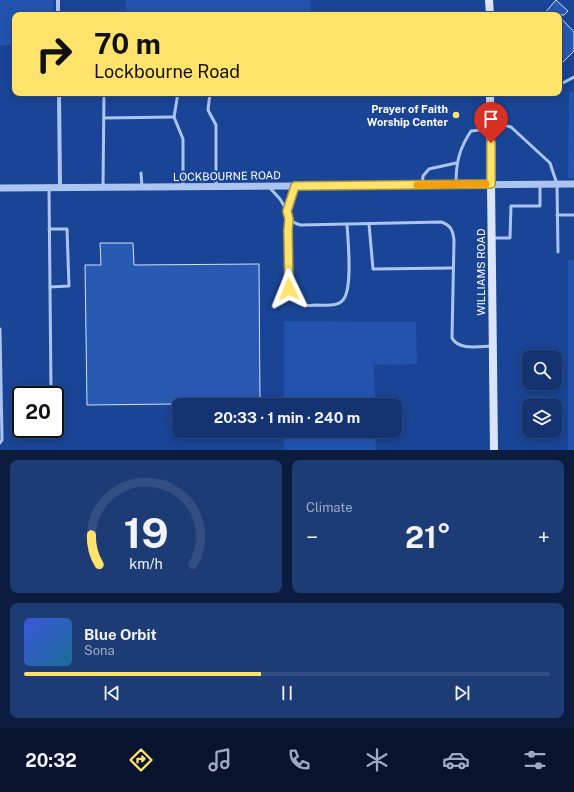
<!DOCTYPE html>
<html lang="en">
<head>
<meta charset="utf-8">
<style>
	:root { --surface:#143370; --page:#1d3b75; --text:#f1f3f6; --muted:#9daac3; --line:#334e83; --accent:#ffe36b }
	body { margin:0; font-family:"Public Sans",sans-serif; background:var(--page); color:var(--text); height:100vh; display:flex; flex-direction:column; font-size:15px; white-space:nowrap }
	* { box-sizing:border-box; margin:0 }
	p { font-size:13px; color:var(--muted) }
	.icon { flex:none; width:22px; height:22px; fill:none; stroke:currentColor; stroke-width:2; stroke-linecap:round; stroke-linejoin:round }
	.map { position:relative; height:450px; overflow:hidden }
	.drawer { display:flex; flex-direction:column; gap:10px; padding:10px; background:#0b1c3e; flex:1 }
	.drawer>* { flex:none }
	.hud { position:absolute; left:12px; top:12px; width:550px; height:84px; border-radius:8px; box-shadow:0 2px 10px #0003,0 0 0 1px var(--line); background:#ffe36b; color:#111; overflow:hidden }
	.controls { position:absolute; left:522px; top:350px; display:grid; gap:8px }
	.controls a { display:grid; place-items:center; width:40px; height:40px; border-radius:8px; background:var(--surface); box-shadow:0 2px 10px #0003,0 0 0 1px var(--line); font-size:20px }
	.speed { position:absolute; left:12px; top:386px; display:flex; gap:8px; font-size:20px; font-weight:700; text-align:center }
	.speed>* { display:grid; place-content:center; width:52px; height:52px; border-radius:50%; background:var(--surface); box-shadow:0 2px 10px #0003,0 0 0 1px var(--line); line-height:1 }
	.speed .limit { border:2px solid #111; border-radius:6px; background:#fff; color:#111 }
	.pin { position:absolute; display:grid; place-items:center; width:34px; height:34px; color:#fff; margin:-41px -17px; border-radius:50% 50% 50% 0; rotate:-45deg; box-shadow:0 0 4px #0007 }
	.pin .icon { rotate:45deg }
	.me { position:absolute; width:44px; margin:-22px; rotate:358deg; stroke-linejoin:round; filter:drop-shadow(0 0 3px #0008) }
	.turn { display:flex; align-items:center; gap:14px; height:84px; padding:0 16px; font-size:18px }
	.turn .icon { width:52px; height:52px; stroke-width:2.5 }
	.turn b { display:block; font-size:28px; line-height:34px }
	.big { font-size:30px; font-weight:700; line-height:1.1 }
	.drawer .widget { flex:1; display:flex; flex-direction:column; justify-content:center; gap:6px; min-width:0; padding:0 14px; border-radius:8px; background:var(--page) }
	.drawer .dial { align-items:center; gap:0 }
	.dial svg { height:104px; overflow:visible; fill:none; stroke:var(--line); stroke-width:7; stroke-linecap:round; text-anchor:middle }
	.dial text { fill:var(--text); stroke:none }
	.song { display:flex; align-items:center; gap:12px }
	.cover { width:48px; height:48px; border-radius:6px; background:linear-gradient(135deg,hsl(230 70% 55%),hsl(200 70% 35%)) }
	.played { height:4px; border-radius:2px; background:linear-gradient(90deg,var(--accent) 45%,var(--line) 45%) }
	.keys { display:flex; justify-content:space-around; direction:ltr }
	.heat { display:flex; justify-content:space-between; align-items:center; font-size:22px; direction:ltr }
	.drawer .tiles { flex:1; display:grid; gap:10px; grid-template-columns:1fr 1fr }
	.widget:last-child { grid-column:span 2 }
	.trip { position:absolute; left:172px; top:398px; width:230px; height:40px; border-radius:8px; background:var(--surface); box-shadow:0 2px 10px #0003,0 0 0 1px var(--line); font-weight:700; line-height:40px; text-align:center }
	.tabs { display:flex; height:64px; justify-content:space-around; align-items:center; background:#08142d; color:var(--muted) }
	.tabs .icon { width:28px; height:28px }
	.tabs .active { color:var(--accent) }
	.tabs b { font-size:18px; color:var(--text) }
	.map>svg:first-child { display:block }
	.green { fill:#2254af }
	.building { fill:#2859b3; stroke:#d3e1fb }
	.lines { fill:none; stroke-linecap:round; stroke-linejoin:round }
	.service { stroke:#acc4f0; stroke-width:3 }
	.minor { stroke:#acc4f0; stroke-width:4 }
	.tertiary { stroke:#acc4f0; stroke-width:7 }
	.secondary { stroke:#dae5fb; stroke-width:8 }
	.route-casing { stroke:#a69446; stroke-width:10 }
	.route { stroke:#ffe36b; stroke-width:7 }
	.slow { stroke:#f59e0b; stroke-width:7 }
	.poi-dot { fill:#ffe36b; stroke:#1a4495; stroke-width:1.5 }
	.labels { text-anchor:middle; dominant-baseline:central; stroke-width:4; stroke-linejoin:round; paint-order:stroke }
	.poi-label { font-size:11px; font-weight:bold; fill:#fff; stroke:#1a4495; text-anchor:end }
	.street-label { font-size:11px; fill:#fff; stroke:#1a4495 }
</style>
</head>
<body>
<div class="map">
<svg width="574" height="450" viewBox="0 0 574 450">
	<rect width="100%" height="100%" fill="#1a4495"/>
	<g class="green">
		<polygon points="0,0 53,0 53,15 15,15 15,45 0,45"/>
		<polygon points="126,0 311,0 310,15 126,15"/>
		<polygon points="569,92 574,92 574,178 568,178"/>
		<rect x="568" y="260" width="6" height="190"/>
		<polygon points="284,321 416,322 417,364 374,365 375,405 284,405"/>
		<polygon points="284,431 375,431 376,450 284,450"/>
	</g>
	<g class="building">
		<polygon points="556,0 568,11 564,15 543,15"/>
		<polygon points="559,16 574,32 574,51 559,66"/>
		<polygon points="100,243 133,243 134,265 259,264 260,403 87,405 85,265 101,265"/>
	</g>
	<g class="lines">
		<g class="service">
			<polyline points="559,85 574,77"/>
			<polyline points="178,93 174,117 183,139 183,187"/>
			<polyline points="210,93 208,110 216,125 216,187"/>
			<polyline points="104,118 174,117"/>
			<polyline points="491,122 511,127 550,163 557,184 558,252"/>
			<polyline points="141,173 142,187"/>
			<path d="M456,184C456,163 459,149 471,131L489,129"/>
			<polyline points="422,185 423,176 429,169 456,163"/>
			<polyline points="103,187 104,93 178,93"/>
			<polyline points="269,187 280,199 287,211 295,186"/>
			<polyline points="49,188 51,390"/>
			<path d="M287,211C290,220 292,223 301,225L441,222C451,225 453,231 454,240L452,338C459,351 480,346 493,346"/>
			<polyline points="557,215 574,215"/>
			<path d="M289,219C287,234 286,286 293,298C299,306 308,306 317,305C326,305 337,307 343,300C353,289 348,240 347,225"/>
			<polyline points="369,224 373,269 453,268"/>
			<polyline points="49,229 67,229 69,286 50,287"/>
			<polyline points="493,238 510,238 511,206 540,206 540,184"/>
			<polyline points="0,329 2,440 0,443"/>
		</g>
		<g class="minor">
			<polyline points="58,0 58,15"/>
			<polyline points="59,93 60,188"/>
		</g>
		<polyline class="tertiary" points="0,188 574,184"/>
		<g class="secondary">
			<polyline points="489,0 490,15"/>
			<polyline points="490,93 494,450"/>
		</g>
	</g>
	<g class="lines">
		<defs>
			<polyline id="route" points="289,289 288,230 289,219 287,211 295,186 491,184 491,143"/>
		</defs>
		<use href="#route" class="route-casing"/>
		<use href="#route" class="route"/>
		<polyline class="slow" points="417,185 486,184"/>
	</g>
	<circle class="poi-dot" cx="456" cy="115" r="4"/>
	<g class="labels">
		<g class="poi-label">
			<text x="448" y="109">Prayer of Faith<tspan x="448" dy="13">Worship Center</tspan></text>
		</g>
		<g class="street-label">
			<text transform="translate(227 176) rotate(-1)">LOCKBOURNE ROAD</text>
			<text transform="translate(481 272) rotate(-90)">WILLIAMS ROAD</text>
		</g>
	</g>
</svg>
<div class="controls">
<a><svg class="icon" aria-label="search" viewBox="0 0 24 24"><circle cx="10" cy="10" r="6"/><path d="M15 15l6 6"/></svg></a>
<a><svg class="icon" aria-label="layers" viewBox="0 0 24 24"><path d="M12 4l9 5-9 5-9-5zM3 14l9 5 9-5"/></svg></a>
</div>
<div class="speed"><div class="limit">20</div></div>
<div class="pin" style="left:491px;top:143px;background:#d93025"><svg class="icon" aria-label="arrive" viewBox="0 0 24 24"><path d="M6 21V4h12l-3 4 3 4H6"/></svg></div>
<svg class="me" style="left:289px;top:289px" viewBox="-20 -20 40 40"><path d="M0-17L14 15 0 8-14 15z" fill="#ffe36b" stroke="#fff" stroke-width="4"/></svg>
<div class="trip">20:33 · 1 min · 240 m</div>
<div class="hud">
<div class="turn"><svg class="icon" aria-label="right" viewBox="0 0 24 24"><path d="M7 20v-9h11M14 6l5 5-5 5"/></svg><div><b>70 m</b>Lockbourne Road</div></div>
</div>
</div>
<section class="drawer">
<div class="tiles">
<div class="widget dial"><svg viewBox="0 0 100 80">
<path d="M14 69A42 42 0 1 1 86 69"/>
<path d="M14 69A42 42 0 0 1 8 46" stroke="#ffe36b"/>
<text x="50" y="56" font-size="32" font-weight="700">19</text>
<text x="50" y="72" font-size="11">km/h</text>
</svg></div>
<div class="widget"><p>Climate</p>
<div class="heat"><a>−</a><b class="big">21°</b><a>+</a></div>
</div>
<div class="widget">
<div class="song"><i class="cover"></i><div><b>Blue Orbit</b><p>Sona</p></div></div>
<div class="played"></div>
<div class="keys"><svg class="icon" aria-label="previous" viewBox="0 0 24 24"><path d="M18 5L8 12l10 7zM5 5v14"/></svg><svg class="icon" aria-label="pause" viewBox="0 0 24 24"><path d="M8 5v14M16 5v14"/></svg><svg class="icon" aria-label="next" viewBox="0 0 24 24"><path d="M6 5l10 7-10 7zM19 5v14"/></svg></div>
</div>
</div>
</section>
<nav class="tabs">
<b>20:32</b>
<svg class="icon active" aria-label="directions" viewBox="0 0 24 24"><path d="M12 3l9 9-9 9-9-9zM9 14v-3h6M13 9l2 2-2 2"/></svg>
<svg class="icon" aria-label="music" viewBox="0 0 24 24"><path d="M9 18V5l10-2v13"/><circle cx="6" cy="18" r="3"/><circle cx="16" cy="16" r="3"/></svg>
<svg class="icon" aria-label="phone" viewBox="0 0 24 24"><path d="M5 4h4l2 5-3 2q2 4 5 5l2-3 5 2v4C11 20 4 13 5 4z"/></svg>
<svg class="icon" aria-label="climate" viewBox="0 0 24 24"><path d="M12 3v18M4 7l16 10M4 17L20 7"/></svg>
<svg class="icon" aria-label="car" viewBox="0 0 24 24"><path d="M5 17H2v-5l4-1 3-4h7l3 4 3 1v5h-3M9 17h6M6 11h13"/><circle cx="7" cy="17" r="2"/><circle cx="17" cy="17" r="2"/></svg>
<svg class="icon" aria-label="filters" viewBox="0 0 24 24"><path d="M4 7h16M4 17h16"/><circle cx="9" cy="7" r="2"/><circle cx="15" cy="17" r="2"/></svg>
</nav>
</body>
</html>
